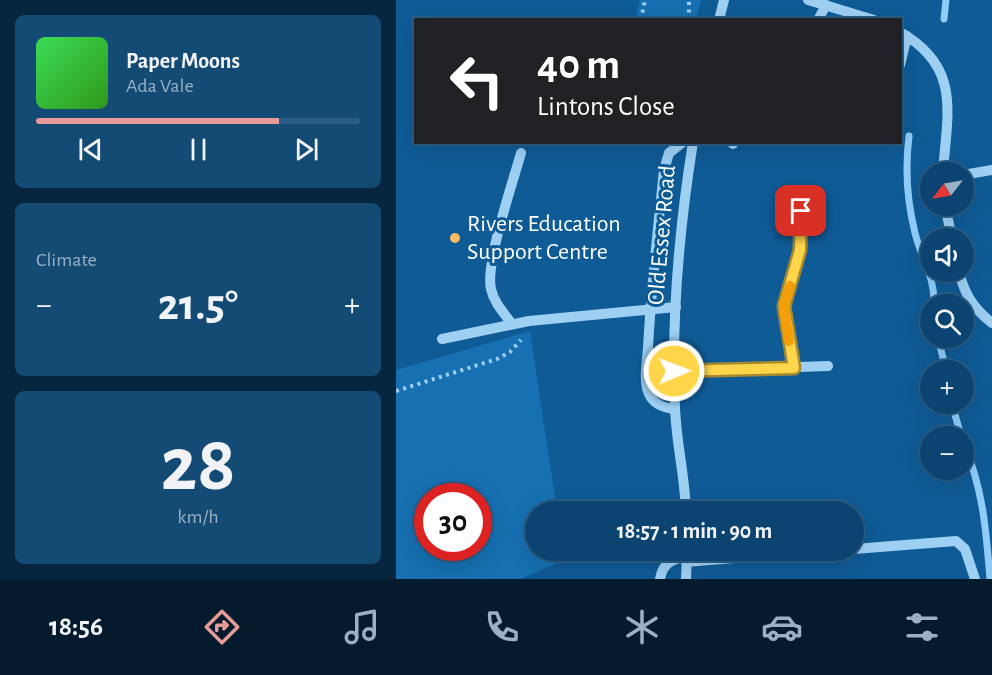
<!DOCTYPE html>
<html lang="en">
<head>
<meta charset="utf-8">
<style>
	:root { --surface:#0b4470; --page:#144b75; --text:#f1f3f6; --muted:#9ab0c3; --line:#2b5c83; --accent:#e69b98 }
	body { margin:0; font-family:"Alegreya Sans",sans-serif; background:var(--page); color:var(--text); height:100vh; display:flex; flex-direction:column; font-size:22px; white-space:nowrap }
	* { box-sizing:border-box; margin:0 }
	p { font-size:20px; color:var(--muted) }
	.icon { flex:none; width:33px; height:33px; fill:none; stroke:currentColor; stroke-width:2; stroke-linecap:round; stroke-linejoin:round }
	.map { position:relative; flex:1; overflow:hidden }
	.sheet { display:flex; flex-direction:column; gap:15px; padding:15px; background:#06253e; width:396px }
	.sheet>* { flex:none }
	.top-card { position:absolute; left:18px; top:18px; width:488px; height:126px; border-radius:0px; box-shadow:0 6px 24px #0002,0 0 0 2px var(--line); background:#202124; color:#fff; overflow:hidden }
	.needle { width:39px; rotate:239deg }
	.buttons { position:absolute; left:524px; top:162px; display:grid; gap:12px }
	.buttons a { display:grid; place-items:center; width:54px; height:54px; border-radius:50%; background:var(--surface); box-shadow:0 6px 24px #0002,0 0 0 2px var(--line); font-size:30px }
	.speed { position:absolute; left:18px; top:483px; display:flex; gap:12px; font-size:30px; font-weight:700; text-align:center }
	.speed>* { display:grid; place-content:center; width:78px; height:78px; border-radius:50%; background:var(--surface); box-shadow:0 6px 24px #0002,0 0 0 2px var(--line); line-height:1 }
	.speed .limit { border:9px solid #d22; background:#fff; color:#111 }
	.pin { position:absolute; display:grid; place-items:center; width:51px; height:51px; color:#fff; margin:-26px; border-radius:12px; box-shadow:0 3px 9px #0006 }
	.me { position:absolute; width:66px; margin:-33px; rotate:89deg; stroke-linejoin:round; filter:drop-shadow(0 0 4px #0008) }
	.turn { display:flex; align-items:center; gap:21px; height:126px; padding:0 24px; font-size:27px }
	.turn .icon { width:78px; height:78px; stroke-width:2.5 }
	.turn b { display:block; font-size:42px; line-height:51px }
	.big { font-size:45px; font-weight:700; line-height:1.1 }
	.sheet .tile { flex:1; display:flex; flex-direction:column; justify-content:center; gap:9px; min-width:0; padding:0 21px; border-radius:9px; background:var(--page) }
	.sheet .dial { align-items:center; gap:0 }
	.dial b { font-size:78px; line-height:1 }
	.song { display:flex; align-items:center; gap:18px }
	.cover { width:72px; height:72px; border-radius:9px; background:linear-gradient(135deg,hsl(130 70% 55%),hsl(110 70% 35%)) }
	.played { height:6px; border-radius:3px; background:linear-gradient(90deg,var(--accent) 75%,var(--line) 75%) }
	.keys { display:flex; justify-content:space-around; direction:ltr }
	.heat { display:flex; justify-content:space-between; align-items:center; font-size:33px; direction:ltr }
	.trip { position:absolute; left:129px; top:501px; width:339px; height:60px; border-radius:30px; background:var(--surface); box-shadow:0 6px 24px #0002,0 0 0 2px var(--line); font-weight:700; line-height:60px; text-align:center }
	.tabs { display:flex; height:96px; justify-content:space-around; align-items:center; background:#041b2d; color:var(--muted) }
	.tabs .icon { width:42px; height:42px }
	.tabs .selected { color:var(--accent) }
	.tabs b { font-size:27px; color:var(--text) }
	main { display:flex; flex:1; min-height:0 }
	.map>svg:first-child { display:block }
	.green { fill:#1670b1; fill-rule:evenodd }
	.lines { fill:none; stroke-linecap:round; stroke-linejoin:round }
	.stream { stroke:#8fcdf8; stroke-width:7 }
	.path { stroke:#9ed0f4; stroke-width:4; stroke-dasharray:3 4.5; stroke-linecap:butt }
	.minor { stroke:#9ed0f4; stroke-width:10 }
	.route-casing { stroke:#a68a30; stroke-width:15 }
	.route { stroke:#ffd54a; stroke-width:10 }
	.slow { stroke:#f59e0b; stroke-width:10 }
	.poi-dot { fill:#ffbd61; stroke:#0f5b96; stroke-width:2 }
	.labels { text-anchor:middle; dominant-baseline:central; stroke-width:6; stroke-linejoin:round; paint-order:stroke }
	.poi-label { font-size:24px; fill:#fff; stroke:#0f5b96; text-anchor:start }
	.street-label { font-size:24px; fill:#fff; stroke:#0f5b96 }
</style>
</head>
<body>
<main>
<section class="sheet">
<div class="tile">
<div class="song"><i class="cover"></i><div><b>Paper Moons</b><p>Ada Vale</p></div></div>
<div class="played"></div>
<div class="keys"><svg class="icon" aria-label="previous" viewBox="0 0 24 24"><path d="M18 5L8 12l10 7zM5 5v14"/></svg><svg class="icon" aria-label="pause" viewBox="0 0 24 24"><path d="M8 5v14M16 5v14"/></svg><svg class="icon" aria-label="next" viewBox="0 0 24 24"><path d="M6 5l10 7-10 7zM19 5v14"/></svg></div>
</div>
<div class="tile"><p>Climate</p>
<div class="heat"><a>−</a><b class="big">21.5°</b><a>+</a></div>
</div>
<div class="tile dial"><b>28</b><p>km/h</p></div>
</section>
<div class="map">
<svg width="596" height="579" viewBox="0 0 596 579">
	<rect width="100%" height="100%" fill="#0f5b96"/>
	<g class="green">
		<polygon points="244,0 305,0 300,19 239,19"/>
		<path d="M134,331L161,511L140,512V550L166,551L168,560L125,579H0V370ZM32,496H82V548H32Z"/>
	</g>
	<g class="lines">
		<g class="stream">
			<polyline points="548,19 550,0"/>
			<path d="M513,136C509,168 511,201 519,233C525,258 539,277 538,304"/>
			<polyline points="542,338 550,370"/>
			<polyline points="556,404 565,436"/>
			<path d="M567,442C587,488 590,529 594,579"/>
		</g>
		<g class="path">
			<polyline points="245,20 249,0"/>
			<polyline points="293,20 293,0"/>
			<polyline points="0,391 101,359 114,352 125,340"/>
		</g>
		<g class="minor">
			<polyline points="412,0 478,20"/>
			<polyline points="323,20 328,0"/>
			<polyline points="422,20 430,5"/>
			<path d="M504,32C566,67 551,114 547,172"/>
			<polyline points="504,65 511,36"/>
			<polyline points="337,144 337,142"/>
			<polyline points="567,175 596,170"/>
			<polyline points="549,206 556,238"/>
			<path d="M563,272C569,295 577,308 596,323"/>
			<path d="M116,324C108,313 98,303 95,289C89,263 117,182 125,153"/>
			<polyline points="46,339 133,321 280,307"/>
			<polyline points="398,368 388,306 404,250 405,190"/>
			<polyline points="278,371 432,366"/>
			<path d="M279,409C268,408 258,405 253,394C247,381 251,362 252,348C255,289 262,229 268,170L273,153L287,142"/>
			<path d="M290,512C289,476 280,442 279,407C275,318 283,230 297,142"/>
			<polyline points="458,549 560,541 569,549 579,579"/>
			<polyline points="290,562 433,550"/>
			<path d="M264,579C267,562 276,560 291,556"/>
			<polyline points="290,579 291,555"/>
		</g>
	</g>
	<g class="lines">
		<defs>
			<polyline id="route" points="278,371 398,368 388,306 404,250 405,211"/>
		</defs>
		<use href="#route" class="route-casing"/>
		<use href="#route" class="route"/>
		<polyline class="slow" points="393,341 388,306 394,286"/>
	</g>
	<circle class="poi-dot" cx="59" cy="238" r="6"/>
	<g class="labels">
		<g class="poi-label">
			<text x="71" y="224">Rivers Education<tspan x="71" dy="28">Support Centre</tspan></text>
		</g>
		<g class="street-label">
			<text transform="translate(266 235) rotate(-85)">Old Essex Road</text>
		</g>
	</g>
</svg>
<div class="buttons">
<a><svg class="needle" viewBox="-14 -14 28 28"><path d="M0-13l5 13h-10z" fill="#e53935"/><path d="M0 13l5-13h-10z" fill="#9ab0c3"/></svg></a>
<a><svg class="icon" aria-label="sound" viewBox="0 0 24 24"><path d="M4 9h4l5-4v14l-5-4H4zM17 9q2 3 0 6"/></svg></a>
<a><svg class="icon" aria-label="search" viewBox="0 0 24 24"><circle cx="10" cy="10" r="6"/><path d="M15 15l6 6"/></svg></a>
<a>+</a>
<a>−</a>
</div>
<div class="speed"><div class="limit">30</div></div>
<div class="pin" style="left:405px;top:211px;background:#d93025"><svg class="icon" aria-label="arrive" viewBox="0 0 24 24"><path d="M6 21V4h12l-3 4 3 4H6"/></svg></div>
<svg class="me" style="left:278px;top:371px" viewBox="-20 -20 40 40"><circle r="17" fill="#ffd54a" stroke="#fff" stroke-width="3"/><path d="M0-11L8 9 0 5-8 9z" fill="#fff"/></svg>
<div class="trip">18:57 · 1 min · 90 m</div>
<div class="top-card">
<div class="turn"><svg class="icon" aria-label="left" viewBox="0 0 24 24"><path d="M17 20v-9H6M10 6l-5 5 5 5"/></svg><div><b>40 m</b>Lintons Close</div></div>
</div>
</div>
</main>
<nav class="tabs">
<b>18:56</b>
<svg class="icon selected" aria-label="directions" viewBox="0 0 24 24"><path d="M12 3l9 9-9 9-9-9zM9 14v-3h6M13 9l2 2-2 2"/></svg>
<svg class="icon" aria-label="music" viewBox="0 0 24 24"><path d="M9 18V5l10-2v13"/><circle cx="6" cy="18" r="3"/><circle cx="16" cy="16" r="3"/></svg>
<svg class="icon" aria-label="phone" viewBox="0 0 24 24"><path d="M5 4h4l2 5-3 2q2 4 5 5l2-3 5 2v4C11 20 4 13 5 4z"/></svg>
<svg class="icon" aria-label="climate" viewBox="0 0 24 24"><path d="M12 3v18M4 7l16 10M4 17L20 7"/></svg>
<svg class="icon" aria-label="car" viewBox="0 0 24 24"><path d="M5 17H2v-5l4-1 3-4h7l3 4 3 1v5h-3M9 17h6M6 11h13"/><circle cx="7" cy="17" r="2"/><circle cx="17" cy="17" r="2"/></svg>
<svg class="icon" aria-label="filters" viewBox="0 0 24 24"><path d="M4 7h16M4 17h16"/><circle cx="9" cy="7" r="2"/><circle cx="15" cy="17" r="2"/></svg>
</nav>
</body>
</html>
